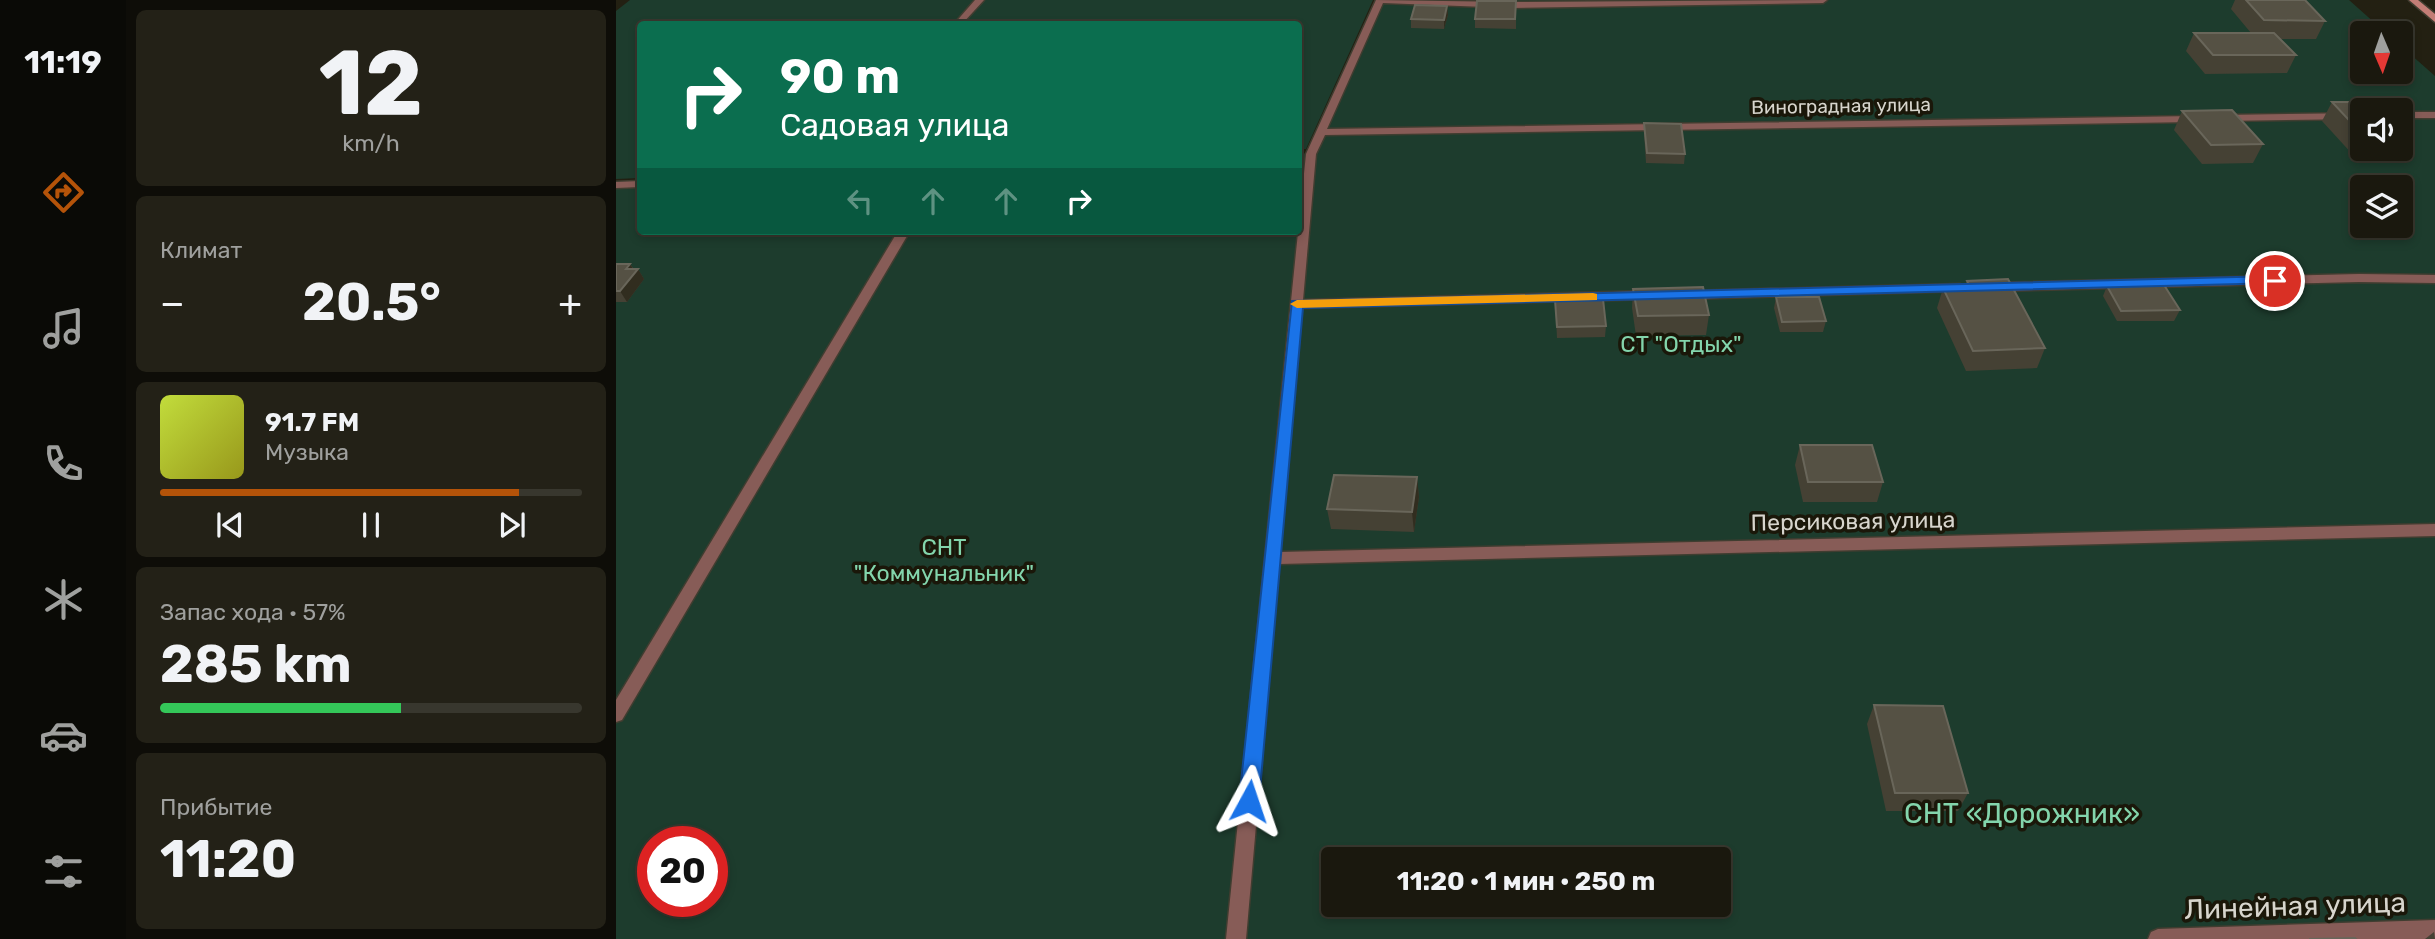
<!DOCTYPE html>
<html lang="ru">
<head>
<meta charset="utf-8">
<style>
	:root { --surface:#1a180e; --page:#232117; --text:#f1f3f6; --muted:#9fa09e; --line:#38372e; --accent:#b45309 }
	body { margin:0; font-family:Rubik,sans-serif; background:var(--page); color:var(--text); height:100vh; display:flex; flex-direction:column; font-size:26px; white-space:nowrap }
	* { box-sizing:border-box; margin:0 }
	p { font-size:23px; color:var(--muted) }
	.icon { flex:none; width:38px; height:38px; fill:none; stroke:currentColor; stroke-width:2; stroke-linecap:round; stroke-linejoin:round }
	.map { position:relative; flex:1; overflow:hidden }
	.details { display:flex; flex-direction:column; gap:10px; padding:10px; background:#0e0d08; width:490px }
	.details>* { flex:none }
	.banner { position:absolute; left:21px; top:21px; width:665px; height:214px; border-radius:7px; box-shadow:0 4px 10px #0003,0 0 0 2px var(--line); background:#0b6e4f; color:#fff; overflow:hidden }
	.needle { width:46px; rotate:178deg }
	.buttons { position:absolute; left:1734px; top:21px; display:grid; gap:14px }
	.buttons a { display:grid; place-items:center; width:63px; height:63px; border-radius:7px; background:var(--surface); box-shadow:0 4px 10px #0003,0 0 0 2px var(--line); font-size:35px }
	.speed { position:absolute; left:21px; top:826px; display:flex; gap:14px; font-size:35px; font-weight:700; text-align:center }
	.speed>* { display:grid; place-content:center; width:91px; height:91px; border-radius:50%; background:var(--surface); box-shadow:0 4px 10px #0003,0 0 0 2px var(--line); line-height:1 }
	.speed .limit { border:10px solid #d22; background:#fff; color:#111 }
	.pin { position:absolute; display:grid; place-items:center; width:60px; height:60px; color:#fff; margin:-30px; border:4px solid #fff; border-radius:50%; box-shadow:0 2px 7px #0007 }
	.me { position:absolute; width:77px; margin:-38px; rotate:5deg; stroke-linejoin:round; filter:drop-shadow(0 0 5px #0008) }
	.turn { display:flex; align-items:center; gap:24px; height:147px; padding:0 28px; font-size:32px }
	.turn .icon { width:91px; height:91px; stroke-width:2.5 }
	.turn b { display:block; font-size:49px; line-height:60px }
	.lanes { display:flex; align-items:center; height:66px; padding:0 28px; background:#0003; justify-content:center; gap:35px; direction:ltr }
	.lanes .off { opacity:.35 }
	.big { font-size:52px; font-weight:700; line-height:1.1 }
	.details .widget { flex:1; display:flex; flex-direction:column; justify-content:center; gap:10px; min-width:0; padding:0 24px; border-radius:10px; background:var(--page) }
	.details .dial { align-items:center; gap:0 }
	.dial b { font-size:91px; line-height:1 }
	.song { display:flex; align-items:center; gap:21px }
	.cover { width:84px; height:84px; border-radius:10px; background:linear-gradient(135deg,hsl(70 70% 55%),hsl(60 70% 35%)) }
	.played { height:7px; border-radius:4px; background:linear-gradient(90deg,var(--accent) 85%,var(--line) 85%) }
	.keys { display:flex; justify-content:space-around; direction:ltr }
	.heat { display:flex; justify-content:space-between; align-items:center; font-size:38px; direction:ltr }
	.charge { height:10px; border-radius:5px; background:linear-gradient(90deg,#34c759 57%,var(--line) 0) }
	.trip { position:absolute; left:705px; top:847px; width:410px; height:70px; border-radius:7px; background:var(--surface); box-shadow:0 4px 10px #0003,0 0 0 2px var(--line); font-weight:700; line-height:70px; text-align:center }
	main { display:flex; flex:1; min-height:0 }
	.tab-bar { display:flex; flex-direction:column; width:126px; justify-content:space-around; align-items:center; background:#0a0a06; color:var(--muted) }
	.tab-bar .icon { width:49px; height:49px }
	.tab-bar .active { color:var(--accent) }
	.tab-bar b { font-size:32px; color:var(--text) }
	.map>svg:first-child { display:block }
	.green { fill:#1d3c2d; fill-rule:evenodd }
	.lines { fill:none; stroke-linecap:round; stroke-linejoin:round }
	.service-casing { stroke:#403d30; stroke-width:3 }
	.secondary-casing { stroke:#403d30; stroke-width:3 }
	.service { fill:#875c57; fill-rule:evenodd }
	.secondary { fill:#c37d76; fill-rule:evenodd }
	.wall { fill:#454134 }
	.shaded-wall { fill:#312d1f }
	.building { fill:#555144; stroke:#69665a; stroke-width:2 }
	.route { fill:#1a73e8; stroke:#114b97; stroke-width:2 }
	.slow { fill:#f59e0b }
	.labels { text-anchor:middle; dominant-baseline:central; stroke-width:7; stroke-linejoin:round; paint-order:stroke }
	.far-street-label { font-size:19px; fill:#d7d5cd; stroke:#1a1709 }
	.park-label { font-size:23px; fill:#83d5ac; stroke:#1a1709 }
	.street-label { font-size:23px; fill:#d7d5cd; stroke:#1a1709 }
	.near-park-label { font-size:28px; fill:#83d5ac; stroke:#1a1709 }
	.near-street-label { font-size:28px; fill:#d7d5cd; stroke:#1a1709 }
</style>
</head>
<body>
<main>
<nav class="tab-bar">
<b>11:19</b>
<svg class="icon active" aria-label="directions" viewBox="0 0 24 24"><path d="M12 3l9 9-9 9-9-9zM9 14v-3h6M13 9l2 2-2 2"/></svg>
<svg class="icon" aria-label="music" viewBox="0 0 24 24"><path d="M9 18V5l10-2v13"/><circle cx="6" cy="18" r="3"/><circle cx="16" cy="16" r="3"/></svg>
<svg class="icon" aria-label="phone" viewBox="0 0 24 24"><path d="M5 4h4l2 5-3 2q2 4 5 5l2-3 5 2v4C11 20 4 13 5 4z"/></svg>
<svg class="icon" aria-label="climate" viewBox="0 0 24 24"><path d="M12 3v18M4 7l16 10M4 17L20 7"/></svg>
<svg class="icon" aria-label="car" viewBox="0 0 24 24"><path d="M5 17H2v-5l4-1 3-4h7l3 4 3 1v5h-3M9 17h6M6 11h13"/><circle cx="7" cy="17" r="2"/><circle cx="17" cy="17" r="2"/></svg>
<svg class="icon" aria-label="filters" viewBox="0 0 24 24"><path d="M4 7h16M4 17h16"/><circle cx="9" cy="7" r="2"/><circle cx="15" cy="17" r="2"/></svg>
</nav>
<section class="details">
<div class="widget dial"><b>12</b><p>km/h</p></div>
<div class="widget"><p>Климат</p>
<div class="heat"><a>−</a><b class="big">20.5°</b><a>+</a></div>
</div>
<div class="widget">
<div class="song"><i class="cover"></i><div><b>91.7 FM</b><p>Музыка</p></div></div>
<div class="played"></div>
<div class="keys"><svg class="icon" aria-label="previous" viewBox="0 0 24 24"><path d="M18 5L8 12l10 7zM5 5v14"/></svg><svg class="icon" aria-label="pause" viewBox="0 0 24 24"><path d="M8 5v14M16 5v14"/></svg><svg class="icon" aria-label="next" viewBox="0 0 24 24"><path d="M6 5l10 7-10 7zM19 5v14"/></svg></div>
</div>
<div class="widget"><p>Запас хода · 57%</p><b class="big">285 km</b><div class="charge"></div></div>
<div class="widget"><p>Прибытие</p><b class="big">11:20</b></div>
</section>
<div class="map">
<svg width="1819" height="939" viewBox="0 0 1819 939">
	<rect width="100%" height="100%" fill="#232012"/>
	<g class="green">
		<polygon points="14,0 757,0 690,149 683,149 682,24 24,24 24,178 0,179 0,11"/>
		<path d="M764,0H1733L1770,33H1746V72H1785V46L1819,76V939H0V185L24,184V231H682L683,154L695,153ZM1746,110H1785V149H1746ZM1746,187H1785V226H1746ZM37,842H96V901H37ZM718,859H1102V905H718Z"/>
	</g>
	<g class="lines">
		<defs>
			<g id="service">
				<polygon points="359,0 368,0 346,24 338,24"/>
				<polygon points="760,0 895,2 1211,0 1207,3 895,8 767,3 711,129 1578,116 1583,119 1578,122 709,135 700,154 687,300 1036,291 1042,295 1036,299 686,308 664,552 1819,524 1819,536 663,564 630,939 610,939 690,154"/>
				<rect x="1785" y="112" width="34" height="6"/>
				<polygon points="1746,113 1746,119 1606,121 1601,118 1606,115"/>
				<polygon points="24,181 24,187 0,188 0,182"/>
				<polygon points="282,231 294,231 6,720 0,722 0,700"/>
				<polygon points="1743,274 1819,275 1819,283 1743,282 1378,291 1372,287 1378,283"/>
				<polygon points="1344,284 1350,288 1348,291 1070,299 1064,295 1070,291"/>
				<polygon points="1819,920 1819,939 1532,939 1535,932 1542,929"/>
			</g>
			<polygon id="secondary" points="1793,0 1802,0 1819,14 1819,22"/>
		</defs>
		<use href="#service" class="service-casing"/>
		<use href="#secondary" class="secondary-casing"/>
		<use href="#service" class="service"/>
		<use href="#secondary" class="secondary"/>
	</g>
	<g class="wall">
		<polygon points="1619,0 1689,0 1709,21 1700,39 1664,39 1680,55 1671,73 1589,74 1570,51 1578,33 1635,33 1615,9"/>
		<polygon points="900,1 900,29 859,28 859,19"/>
		<polygon points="831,6 832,15 828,29 795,28 795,19"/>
		<polygon points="1716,102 1746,110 1746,149 1782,149 1778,156 1738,156 1706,121"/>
		<polygon points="1566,111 1647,144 1637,163 1586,164 1558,130"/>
		<polygon points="1028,123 1069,154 1068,164 1030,163 1028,133"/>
		<polygon points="0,264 14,264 18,269 22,269 28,279 11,302 0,302"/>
		<polygon points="1351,281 1429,348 1421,368 1350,371 1321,308 1327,288 1349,287"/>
		<polygon points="1491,286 1564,310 1558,321 1501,321 1487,296"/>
		<polygon points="1017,289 1093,315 1090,335 1020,336 1016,308"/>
		<polygon points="1160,297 1210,321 1207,332 1164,332 1158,308"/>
		<polygon points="939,300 990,326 989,337 941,338"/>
		<polygon points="1184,445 1267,482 1261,502 1187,502 1179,465"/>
		<polygon points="801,477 803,497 798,532 715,529 711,509"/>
		<polygon points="1258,705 1352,793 1342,811 1270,811 1251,724"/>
		<polygon points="1818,932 1819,939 1809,939"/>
	</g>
	<g class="shaded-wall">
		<polygon points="831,6 832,15 828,29 828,20"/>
		<polygon points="14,264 19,272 22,269 28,279 11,302 4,291 10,269"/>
		<polygon points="801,477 803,497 798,532 796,512"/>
	</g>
	<g class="building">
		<polygon points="1630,0 1689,0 1709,21 1648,20"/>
		<polygon points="861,1 900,1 899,19 859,19"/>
		<polygon points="799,5 831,6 828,20 795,19"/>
		<polygon points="1578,33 1658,33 1680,55 1597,55"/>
		<polygon points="1716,102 1755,102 1763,110 1746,110 1746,134"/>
		<polygon points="1616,110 1647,144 1595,145 1566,111"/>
		<polygon points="1028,123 1065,124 1069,154 1031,153"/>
		<polygon points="0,264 14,264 10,269 22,269 4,291 0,291"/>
		<polygon points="1392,279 1429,348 1357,351 1327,288 1354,287 1351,281"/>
		<polygon points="1548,285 1564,310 1505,311 1491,286"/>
		<polygon points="1087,287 1093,315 1022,316 1017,289"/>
		<polygon points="1160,297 1203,297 1210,321 1166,322"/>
		<polygon points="987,299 990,326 941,327 939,300"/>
		<polygon points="1184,445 1256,445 1267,482 1192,482"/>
		<polygon points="718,475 801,477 796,512 711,509"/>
		<polygon points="1258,705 1327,706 1352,793 1279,793"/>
		<polygon points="1739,938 1740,939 1693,939"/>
	</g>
	<polygon class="route" points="1659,276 1666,281 1664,283 687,308 643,801 640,807 633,810 626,807 623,801 676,301"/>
	<polygon class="slow" points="977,293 981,294 981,300 681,308 674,304 681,300"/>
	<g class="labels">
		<g class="far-street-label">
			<text transform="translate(1225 106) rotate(-1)">Виноградная улица</text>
		</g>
		<g class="park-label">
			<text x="1065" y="344">СТ "Отдых"</text>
			<text x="328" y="547">СНТ<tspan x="328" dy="26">"Коммунальник"</tspan></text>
		</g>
		<g class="street-label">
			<text transform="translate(1237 521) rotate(-1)">Персиковая улица</text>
		</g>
		<g class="near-park-label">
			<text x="1406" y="813">СНТ «Дорожник»</text>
		</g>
		<g class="near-street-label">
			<text transform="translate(1679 906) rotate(-2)">Линейная улица</text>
		</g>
	</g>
</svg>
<div class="buttons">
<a><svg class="needle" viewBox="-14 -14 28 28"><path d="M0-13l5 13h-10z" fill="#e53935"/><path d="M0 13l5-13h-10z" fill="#9fa09e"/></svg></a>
<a><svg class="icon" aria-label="sound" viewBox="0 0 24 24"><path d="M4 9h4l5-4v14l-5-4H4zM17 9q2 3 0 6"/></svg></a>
<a><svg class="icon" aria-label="layers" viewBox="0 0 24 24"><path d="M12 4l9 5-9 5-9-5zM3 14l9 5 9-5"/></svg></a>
</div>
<div class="speed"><div class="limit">20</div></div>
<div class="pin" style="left:1659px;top:281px;background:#d93025"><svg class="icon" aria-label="arrive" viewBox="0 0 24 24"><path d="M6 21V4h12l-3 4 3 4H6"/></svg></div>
<svg class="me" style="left:633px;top:801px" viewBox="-20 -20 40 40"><path d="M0-17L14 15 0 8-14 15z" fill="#1a73e8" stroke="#fff" stroke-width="4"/></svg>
<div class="trip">11:20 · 1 мин · 250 m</div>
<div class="banner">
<div class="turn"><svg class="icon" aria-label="right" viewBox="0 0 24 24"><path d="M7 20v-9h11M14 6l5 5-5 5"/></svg><div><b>90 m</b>Садовая улица</div></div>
<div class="lanes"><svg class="icon off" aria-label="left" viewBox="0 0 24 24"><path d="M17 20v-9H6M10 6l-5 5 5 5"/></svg><svg class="icon off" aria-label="ahead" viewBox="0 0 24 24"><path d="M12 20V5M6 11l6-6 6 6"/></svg><svg class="icon off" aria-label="ahead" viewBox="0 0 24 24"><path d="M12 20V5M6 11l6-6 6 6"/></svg><svg class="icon" aria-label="right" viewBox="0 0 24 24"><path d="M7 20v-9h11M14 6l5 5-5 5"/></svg></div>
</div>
</div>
</main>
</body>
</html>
